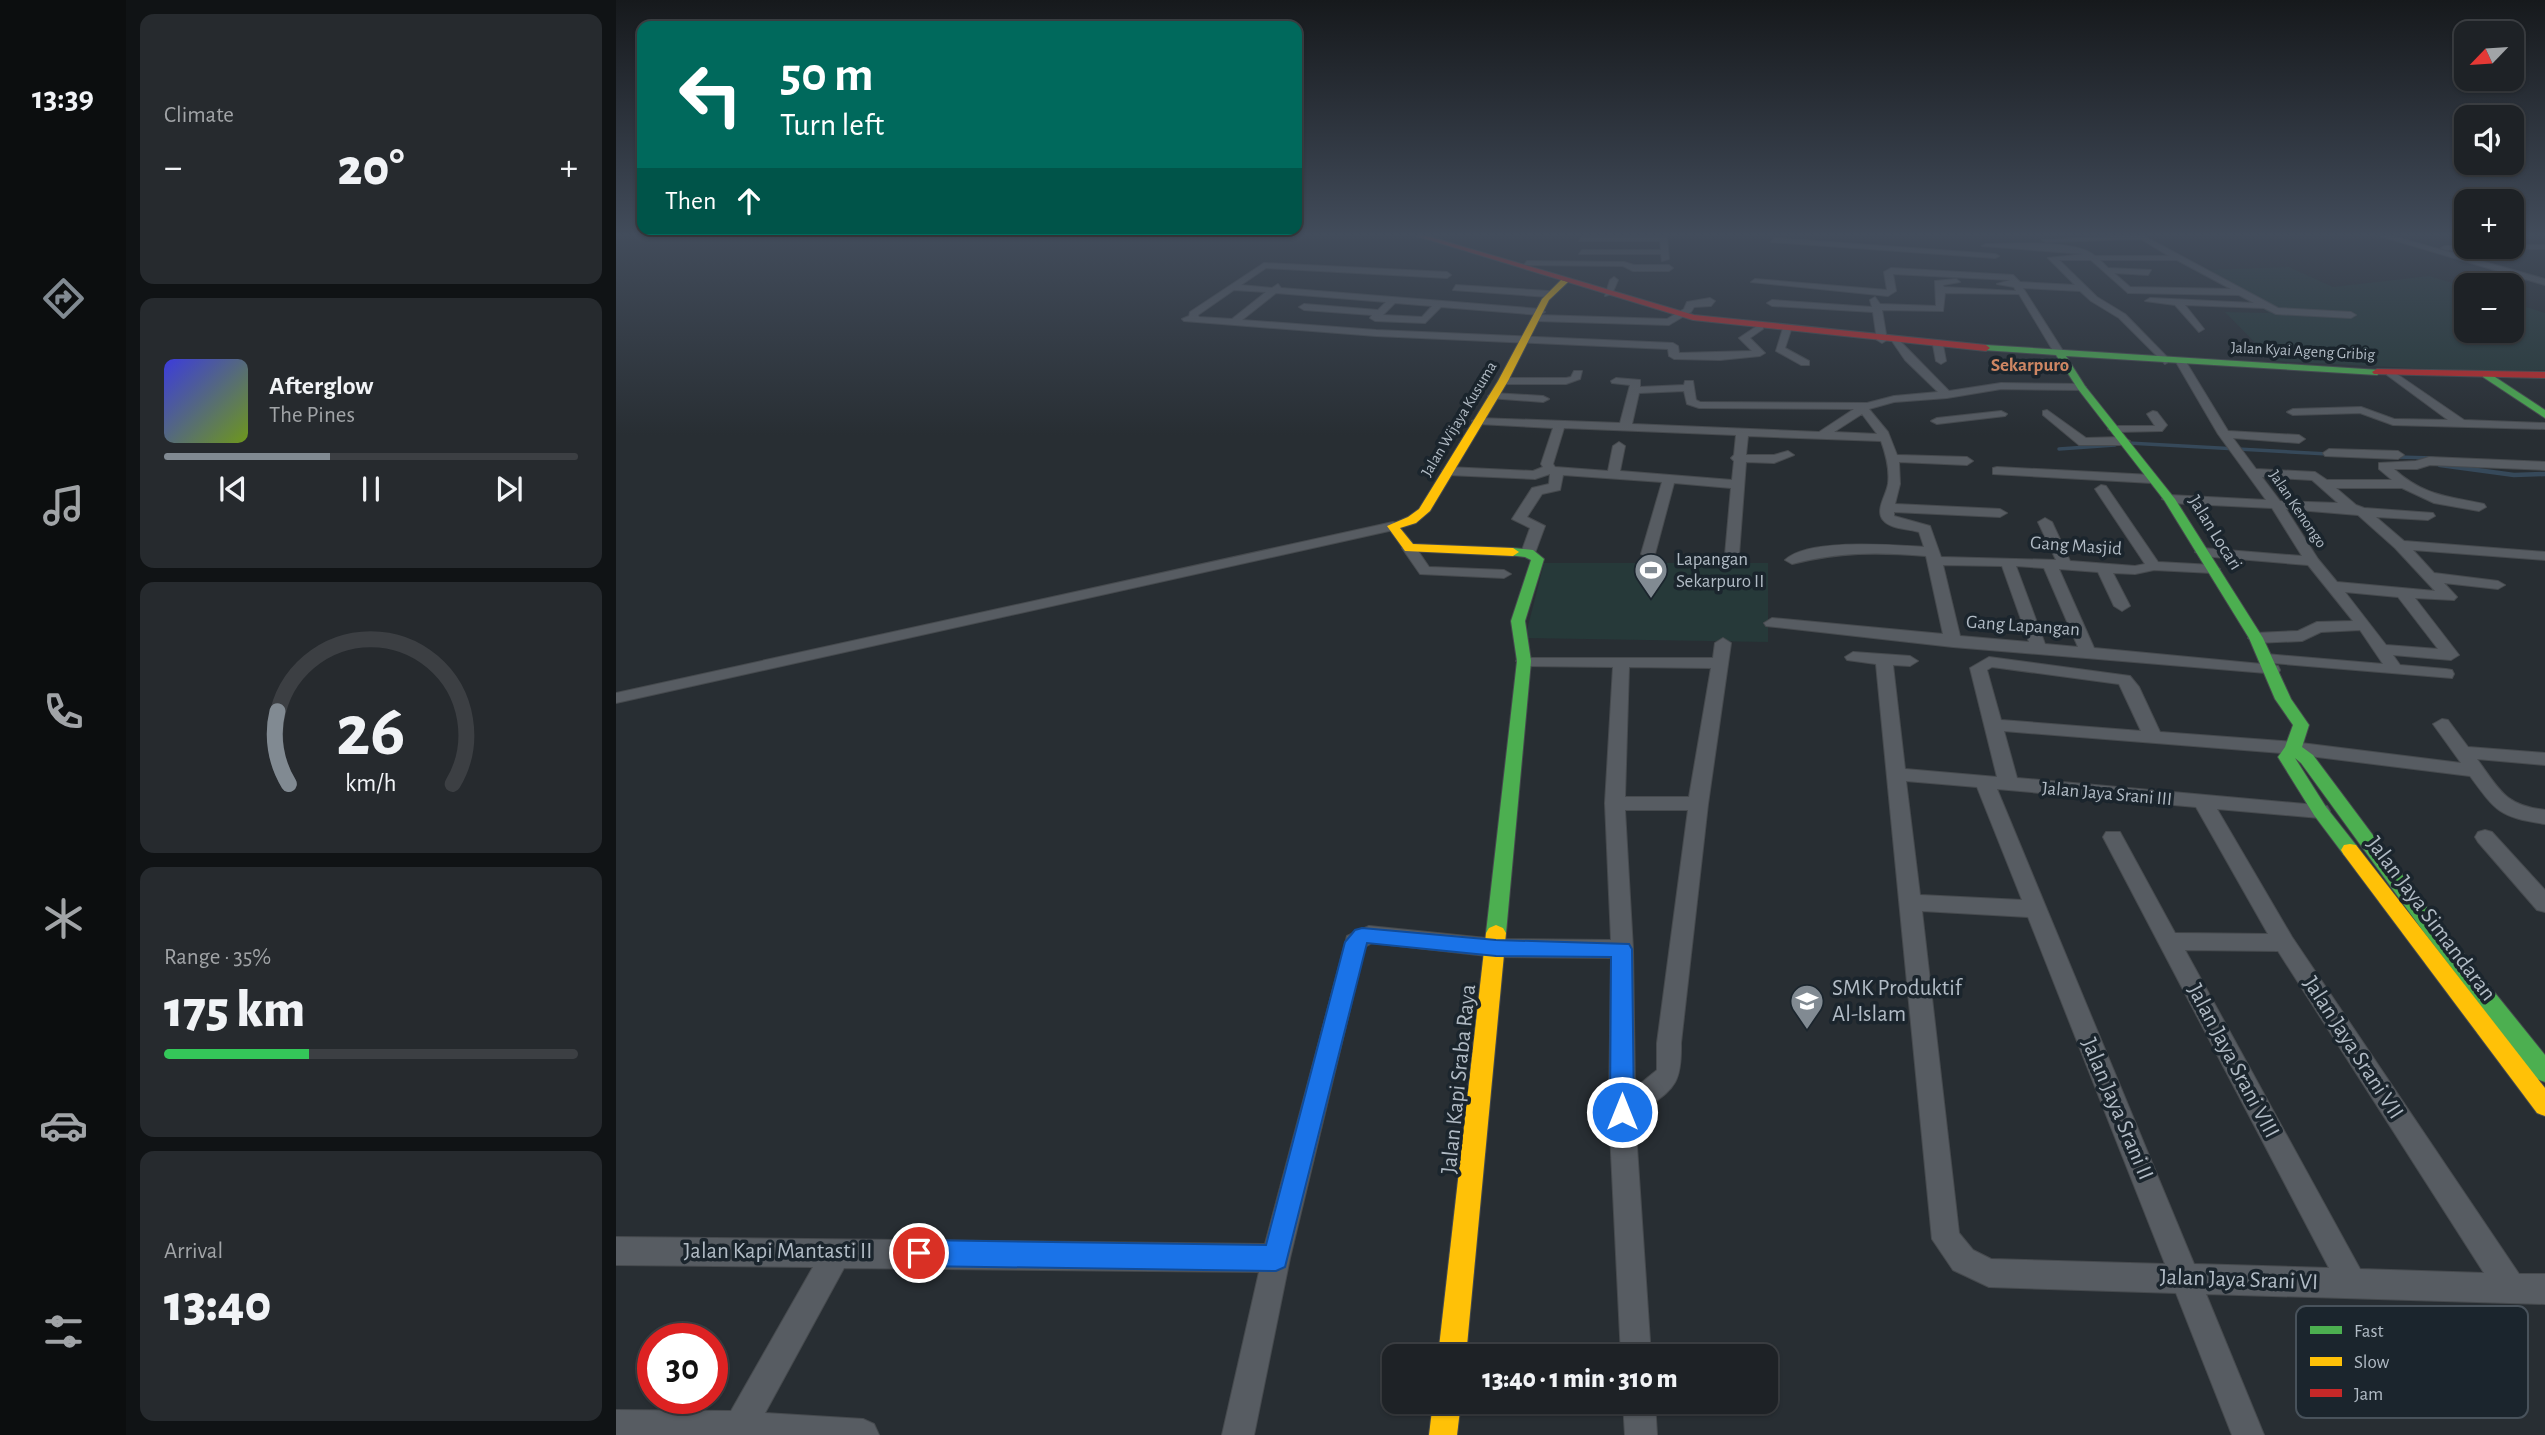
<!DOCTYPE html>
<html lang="en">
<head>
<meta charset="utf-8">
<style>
	:root { --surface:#1e2226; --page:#262a2e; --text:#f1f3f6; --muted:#a1a4a7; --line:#3c3f43; --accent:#818a92 }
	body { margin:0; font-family:"Alegreya Sans",sans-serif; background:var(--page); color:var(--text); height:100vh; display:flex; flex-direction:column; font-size:26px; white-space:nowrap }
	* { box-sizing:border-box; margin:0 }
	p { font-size:23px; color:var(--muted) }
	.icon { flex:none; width:38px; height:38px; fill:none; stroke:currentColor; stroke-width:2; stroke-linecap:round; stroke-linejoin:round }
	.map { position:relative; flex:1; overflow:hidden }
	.details { display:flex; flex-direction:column; gap:14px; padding:14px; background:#101315; width:490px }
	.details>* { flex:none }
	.hud { position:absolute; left:21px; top:21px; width:665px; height:214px; border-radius:14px; box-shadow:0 2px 5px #0004,0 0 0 2px var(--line); background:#00695c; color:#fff; overflow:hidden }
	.needle { width:46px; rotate:245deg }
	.fabs { position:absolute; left:1838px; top:21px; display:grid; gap:14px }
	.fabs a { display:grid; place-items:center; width:70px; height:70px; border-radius:14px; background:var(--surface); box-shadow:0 2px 5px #0004,0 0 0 2px var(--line); font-size:35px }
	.speed { position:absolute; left:21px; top:1323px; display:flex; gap:14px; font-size:35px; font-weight:700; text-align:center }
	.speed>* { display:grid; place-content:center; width:91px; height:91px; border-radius:50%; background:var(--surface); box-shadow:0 2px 5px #0004,0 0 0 2px var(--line); line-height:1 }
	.speed .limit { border:10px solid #d22; background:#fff; color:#111 }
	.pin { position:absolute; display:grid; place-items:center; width:60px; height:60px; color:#fff; margin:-30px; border:4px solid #fff; border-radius:50%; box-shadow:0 2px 7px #0007 }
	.me { position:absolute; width:77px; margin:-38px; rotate:0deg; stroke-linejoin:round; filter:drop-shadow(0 0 5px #0008) }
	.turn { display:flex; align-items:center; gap:24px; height:147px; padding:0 28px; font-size:32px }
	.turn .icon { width:91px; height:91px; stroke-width:2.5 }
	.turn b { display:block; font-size:49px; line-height:60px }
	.then { display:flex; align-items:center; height:66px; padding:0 28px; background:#0003; gap:14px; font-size:26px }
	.big { font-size:52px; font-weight:800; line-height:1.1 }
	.details .widget { flex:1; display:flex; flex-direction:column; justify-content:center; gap:10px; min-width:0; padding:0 24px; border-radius:14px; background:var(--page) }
	.details .dial { align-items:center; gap:0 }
	.dial svg { height:182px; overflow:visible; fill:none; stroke:var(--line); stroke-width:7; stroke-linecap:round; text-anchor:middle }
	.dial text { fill:var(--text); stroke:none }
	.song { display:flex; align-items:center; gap:21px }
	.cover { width:84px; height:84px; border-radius:10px; background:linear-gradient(135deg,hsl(240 70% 55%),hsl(80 70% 35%)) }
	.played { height:7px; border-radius:4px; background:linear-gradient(90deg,var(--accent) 40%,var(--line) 40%) }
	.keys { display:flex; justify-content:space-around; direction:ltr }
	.heat { display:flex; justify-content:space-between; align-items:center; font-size:38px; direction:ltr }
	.charge { height:10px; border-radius:5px; background:linear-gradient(90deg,#34c759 35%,var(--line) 0) }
	.trip { position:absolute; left:766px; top:1344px; width:396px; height:70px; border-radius:14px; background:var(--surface); box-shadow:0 2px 5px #0004,0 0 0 2px var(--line); font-weight:800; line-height:70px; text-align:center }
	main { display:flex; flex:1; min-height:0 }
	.tabs { display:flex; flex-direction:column; width:126px; justify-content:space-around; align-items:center; background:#0c0e0f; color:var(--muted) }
	.tabs .icon { width:49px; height:49px }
	.tabs .current { color:var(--accent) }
	.tabs b { font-size:32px; color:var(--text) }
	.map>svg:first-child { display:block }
	.green { fill:#263939 }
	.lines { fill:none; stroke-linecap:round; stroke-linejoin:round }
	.stream-far1 { stroke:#36495a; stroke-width:3.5 }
	.stream { stroke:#36495a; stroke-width:4.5 }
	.street-casing { stroke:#464a4e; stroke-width:2 }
	.fast-casing { stroke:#464a4e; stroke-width:2 }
	.slow-casing { stroke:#464a4e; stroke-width:2 }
	.jam-casing { stroke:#464a4e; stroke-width:2 }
	.street { fill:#575c62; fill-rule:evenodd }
	.fast { fill:#4caf50; fill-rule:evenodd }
	.slow { fill:#ffc107; fill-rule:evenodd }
	.jam { fill:#c62828; fill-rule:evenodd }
	.route { fill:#1a73e8; stroke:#114b97; stroke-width:2 }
	.labels { text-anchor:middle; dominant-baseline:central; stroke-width:7; stroke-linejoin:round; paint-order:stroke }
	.far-street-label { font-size:16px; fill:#b1bbc5; stroke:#1b252d }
	.far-quarter-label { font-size:19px; font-weight:bold; fill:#ce8663; stroke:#1b252d }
	.street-label { font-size:19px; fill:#b1bbc5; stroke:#1b252d }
	.poi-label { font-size:19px; fill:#b1bbc5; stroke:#1b252d; text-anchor:start }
	.near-street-label { font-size:23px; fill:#b1bbc5; stroke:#1b252d }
	.near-poi-label { font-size:23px; fill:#b1bbc5; stroke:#1b252d; text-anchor:start }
	.key { fill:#1b252d; stroke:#48525b; stroke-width:2 }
	.key-label { font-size:19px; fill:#b1bbc5 }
</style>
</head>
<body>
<main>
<nav class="tabs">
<b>13:39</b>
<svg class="icon current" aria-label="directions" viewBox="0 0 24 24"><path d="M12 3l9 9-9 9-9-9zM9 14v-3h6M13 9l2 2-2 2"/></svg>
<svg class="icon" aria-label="music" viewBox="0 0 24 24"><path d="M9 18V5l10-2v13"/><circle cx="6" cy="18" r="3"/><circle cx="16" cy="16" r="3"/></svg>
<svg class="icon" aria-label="phone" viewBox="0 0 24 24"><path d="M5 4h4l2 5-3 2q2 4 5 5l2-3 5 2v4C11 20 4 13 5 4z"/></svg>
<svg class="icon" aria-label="climate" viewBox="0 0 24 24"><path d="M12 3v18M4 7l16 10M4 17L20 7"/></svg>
<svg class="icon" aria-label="car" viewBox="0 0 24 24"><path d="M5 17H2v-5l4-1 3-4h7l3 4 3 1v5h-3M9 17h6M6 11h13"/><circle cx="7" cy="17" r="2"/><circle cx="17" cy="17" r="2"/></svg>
<svg class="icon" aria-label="filters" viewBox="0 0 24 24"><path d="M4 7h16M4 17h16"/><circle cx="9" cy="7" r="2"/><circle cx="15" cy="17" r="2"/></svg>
</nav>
<section class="details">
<div class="widget"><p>Climate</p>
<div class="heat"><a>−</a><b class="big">20°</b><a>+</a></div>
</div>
<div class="widget">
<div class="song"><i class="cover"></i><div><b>Afterglow</b><p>The Pines</p></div></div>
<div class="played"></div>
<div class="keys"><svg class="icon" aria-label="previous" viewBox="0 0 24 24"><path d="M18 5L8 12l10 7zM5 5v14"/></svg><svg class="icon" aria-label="pause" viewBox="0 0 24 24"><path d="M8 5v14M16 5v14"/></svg><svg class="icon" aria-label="next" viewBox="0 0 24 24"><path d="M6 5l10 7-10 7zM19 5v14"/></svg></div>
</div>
<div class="widget dial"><svg viewBox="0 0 100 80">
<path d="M14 69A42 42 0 1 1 86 69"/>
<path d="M14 69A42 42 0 0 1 9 37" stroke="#818a92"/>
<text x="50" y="56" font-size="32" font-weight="700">26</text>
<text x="50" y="72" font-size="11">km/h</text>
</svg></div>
<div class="widget"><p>Range · 35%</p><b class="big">175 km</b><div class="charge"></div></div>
<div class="widget"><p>Arrival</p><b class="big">13:40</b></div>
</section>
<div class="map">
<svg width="1929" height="1435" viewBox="0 0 1929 1435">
	<rect width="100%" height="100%" fill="#282e33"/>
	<g class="green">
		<polygon points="1673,267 1717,287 1813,276 1850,287 1850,331 1895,331 1895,302 1929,313 1929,370 1857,371 1657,361 1609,312 1653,313 1589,270"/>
		<polygon points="928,563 1152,563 1152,642 909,638"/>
	</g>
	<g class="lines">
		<g class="stream-far1">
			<polyline points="1512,443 1712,454"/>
			<polyline points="1443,449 1499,445"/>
			<polyline points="1781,457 1817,458"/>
			<polyline points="1824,465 1827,465"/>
		</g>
		<polyline class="stream" points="1824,465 1898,475 1929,474"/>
		<defs>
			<g id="street">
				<polygon points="1757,234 1769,234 1929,279 1929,285"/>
				<path d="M1526,235L1662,308L1735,312L1740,315L1735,318L1660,314L1648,308L1569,305L1588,329L1583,332L1559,305L1529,301L1534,298L1638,303L1623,295L1512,293L1475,260H1443L1481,297L1509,314L1553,359L1554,361L1549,364L1503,318L1475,301L1464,291L1407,288L1449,354L1444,357L1439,354L1403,294L1329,293L1327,311L1266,310L1271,340L1266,343L1261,340L1257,312L1156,306L1151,303L1156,300L1256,307L1254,300L1259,297L1264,304L1320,306L1319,281L1340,279L1344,282L1327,285L1328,287L1400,291L1398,287L1381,284L1394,280L1277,274L1280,291L1272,296L1135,282L1139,279L1271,290L1268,272L1275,268L1397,275L1404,282L1459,285L1432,258L1468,254L1366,246L1370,244C1396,244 1460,239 1479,256H1553L1525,239L1430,242L1426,240ZM1484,260H1561L1615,289L1514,287L1498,273L1532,275L1535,270L1492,268Z"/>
				<polygon points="966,237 1051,237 1053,259 1046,261 1045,254 963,254 966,250 1045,250 1044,241 963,241"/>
				<polygon points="1158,238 1379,254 1383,256 1379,258 1155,242"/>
				<polygon points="1895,245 1929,245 1929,249 1829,250 1825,248 1829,246"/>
				<polygon points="911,261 1008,262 1018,265 1053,265 1057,268 1053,271 1017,271 1007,266 908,265"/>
				<path d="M648,263L831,272L835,275L831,278L650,268L625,285L656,288L662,284L665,288L924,309L929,312L924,315L825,307L809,323L759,321L754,318L756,315L688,310L683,307L688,304L762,310L770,302L660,293L626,320L760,330L1057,343L1062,346L1063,353L1136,351L1123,338L1144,324L1147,325V329L1134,338L1149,353L1144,356L1104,360L1058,359L1053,356L1052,349L760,336L568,321L566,319L573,316L574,312ZM618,290L650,292L616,319L583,317L582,315ZM779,303L816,306L806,317L767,315Z"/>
				<polygon points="998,277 1002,280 996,294 989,296 994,280"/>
				<polygon points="840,285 933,291 937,294 933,297 837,290"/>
				<polygon points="1094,298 1099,301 1095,306 1078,307 1075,312 1053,325 921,321 916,318 921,315 1051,319 1068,309 1071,302"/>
				<polygon points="1167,328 1175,330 1169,348 1193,361 1193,365 1185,365 1160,351"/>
				<path d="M1281,338L1333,391L1385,383L1465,384L1470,387L1465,390L1385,389L1331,398L1278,402L1253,409L1272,432L1281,455L1351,457L1357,461L1351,465L1283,462L1284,484L1279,504L1384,509L1391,513L1384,517L1278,512V516L1314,526L1325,557L1440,560L1422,522L1429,518L1436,522L1454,561L1519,566L1529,564L1479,489L1485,485L1490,486L1542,562L1597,565L1604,569L1597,573L1538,570L1519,574L1497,573L1514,606L1506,611L1498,606L1482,572L1443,569L1478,648L1656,665L1662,666L1664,670L1662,674L1337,647L1150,626L1148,623L1156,618L1327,634L1310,556C1261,552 1224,552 1176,564L1169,560C1192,538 1276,545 1308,547L1303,532C1293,529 1274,529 1267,520C1259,510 1270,496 1272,484C1274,469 1270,455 1265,441L1132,436L1130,455H1158L1172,451L1178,455L1158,463L1130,462L1123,555L1116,559L1109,555L1115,488L1058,483L1039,554L1032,558L1025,554L1046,482L947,475L944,490L926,494L911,517L929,526L919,553L912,557L905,553L914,528L896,519L916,488L933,484L934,474L919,479L832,475L826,471L832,467L917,471L927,467L925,464L937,428L862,424L856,421L862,418L1004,423L1014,385L996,383L995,381L1000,378L1024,380V387L1068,385L1069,381H1077L1080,400L1084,402L1251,403L1278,396L1322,392L1289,360L1276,341ZM1068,391L1071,404L1083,408L1238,409L1203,432L1016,424L1023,393ZM1246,414L1261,434L1218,432ZM948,428L1120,435L1118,455L1115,458L1118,461L1116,480L1004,471L1009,446L1003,442L997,446L992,471L939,467L937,464ZM1327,565L1386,566L1413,642L1344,636ZM1400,566L1428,568L1462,647L1429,644Z"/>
				<polygon points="1322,342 1327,345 1330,361 1325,364 1320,361 1317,345"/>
				<path d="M1565,359L1570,362L1612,431L1683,435L1689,439L1683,443L1617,438L1640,469L1699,472L1711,480H1776L1763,469V463L1800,461L1813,457L1929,462V470L1814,465L1801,469H1778C1808,496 1831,496 1868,504L1870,507L1863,511L1818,503L1786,488H1720L1740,505L1748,508L1817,513L1819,516L1812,520L1760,517L1788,541L1929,552V560L1797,550L1818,573L1882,581L1889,585L1882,589L1828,583L1841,597L1838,600L1799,598L1843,655L1835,660L1777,655L1784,665L1830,669L1836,670L1838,674L1836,678L1644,662L1642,659L1650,654L1767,664L1744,630L1705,632L1686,641L1640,643L1632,638L1640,633L1682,631L1701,622L1737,621L1692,565L1586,556L1579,552L1586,548L1686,556L1656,508L1553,503L1546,499L1553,495L1650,500L1602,434L1560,362ZM1646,477L1696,480L1722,503L1664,501ZM1670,509L1742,515L1779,548L1819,591L1721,582L1702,559ZM1729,592L1782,597L1822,649L1770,645Z"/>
				<polygon points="1775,370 1848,420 1929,423 1929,429 1777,425 1744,413 1677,415 1671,412 1677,409 1745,407 1778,419 1832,420 1771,375 1771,371"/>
				<polygon points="958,371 966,371 964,379 950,384 887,384 882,381 887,378 950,378 955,377"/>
				<polygon points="877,393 927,396 933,399 927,402 873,398 872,396"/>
				<polygon points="1431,410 1470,438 1508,437 1514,441 1508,445 1463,445 1427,415 1427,411"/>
				<polygon points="1385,411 1391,414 1389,416 1321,424 1315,421 1321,418"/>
				<polygon points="1537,411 1541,412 1551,425 1546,431 1498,432 1492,429 1498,426 1539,426 1531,414"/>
				<polygon points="1713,449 1782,451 1788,455 1782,459 1709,456 1707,453"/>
				<polygon points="1381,467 1536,475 1542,479 1536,483 1377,474 1377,468"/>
				<polygon points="777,522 782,523 782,529 0,703 0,693"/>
				<polygon points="793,544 798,545 813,567 888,570 895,574 888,578 804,574 786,548"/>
				<path d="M1107,638L1115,643L1092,804L1065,1043C1066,1091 1054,1089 1019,1117L1035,1356H1005L993,1112L995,958L880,957L756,943L749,947L674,1258L638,1435H606L643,1272L228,1268L149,1413L247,1419L258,1424L263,1435H0V1410L115,1411L197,1267L0,1265V1237L649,1244L731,936L753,926L880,939L995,940L989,803L997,667L908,666L900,661L902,658H1097L1099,643ZM1013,667L1095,668L1073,797H1009ZM1009,810H1072L1041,1043V1070L1019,1088L1017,949Z"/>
				<path d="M1237,652L1294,656L1302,661L1294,666L1277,665L1289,769L1381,777L1354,668L1373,657L1514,676L1523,687L1544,732L1677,742L1845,763L1817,724L1826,719L1832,720L1852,747L1929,753V765L1861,759C1884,790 1888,805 1929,810V824C1884,817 1881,813 1854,776L1677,754L1388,731L1401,778L1711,806L1714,811L1711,816L1704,818L1601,809L1676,937L1903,1274H1929V1304L1590,1294L1648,1435H1616L1560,1293L1373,1287L1337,1270L1316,1239L1260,664L1231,660L1229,657ZM1376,667L1503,684L1525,731L1385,720L1371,670ZM1290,781L1361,787L1406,900L1304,895ZM1381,789L1580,807L1652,934L1559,933L1504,832H1490L1487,837L1713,1268L1578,1264ZM1306,911L1412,917L1549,1264L1375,1259L1357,1250L1343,1233ZM1569,950L1662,951L1868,1273L1744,1269Z"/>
				<polygon points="1869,830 1876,832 1929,890 1929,912 1921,910 1862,842 1859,837 1862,832"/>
				<polygon points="1007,1402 1039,1402 1041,1435 1009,1435"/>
			</g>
			<g id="fast">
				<polygon points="1370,345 1764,370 1766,372 1761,375 1450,356 1469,386 1559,499 1647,638 1675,699 1693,725 1686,747 1697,755 1821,921 1929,1055 1929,1082 1921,1079 1807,931 1685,763 1679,758 1710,807 1740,845 1743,850 1740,855 1728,855 1698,815 1662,757 1669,747 1677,725 1659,699 1633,638 1548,500 1462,389 1440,355 1367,350 1367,346"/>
				<polygon points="1867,373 1873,373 1929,410 1929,418 1867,377"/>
				<polygon points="897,548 917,550 928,559 909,621 915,661 890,933 887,938 880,941 873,938 870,933 901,661 895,621 915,560 909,557 893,555 891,552"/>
			</g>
			<g id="slow">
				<polygon points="945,280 952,282 933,300 892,381 814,511 800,523 784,528 797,544 897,548 903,552 897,556 789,551 771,526 792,517 803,509 882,381 926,299"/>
				<polygon points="1734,844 1740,845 1929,1088 1929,1116 1921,1113 1728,855 1725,850 1728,845"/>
				<polygon points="880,925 887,928 890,933 850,1356 822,1356 870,933 873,928"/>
				<polygon points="817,1402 845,1402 841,1435 813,1435"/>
			</g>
			<g id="jam">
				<polygon points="794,234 804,234 1078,315 1370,345 1374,348 1370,351 1077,320"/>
				<polygon points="1761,369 1929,372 1929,378 1758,374 1756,372"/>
			</g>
		</defs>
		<use href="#street" class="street-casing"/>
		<use href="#fast" class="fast-casing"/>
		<use href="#slow" class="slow-casing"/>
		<use href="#jam" class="jam-casing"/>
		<use href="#street" class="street"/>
		<use href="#fast" class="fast"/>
		<use href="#slow" class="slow"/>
		<use href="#jam" class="jam"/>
	</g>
	<linearGradient id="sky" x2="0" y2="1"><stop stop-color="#16191c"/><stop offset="0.54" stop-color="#424c5b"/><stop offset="1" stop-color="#424c5b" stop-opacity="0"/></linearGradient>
	<rect width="1929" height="435" fill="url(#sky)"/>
	<polygon class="route" points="746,928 880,940 1013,944 1016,949 1018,1112 1014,1119 1006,1122 998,1119 994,1112 995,957 880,956 751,943 669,1267 660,1271 303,1266 294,1262 290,1253 294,1244 303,1240 650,1245 729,942 739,930"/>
	<defs>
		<symbol id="stadium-pin" viewBox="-11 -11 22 30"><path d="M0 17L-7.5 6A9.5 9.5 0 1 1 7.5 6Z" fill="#818a92" stroke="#1b252d"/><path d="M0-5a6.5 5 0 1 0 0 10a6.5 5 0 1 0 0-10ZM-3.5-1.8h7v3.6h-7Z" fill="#fff"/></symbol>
		<symbol id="school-pin" viewBox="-11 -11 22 30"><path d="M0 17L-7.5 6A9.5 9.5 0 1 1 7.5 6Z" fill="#818a92" stroke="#1b252d"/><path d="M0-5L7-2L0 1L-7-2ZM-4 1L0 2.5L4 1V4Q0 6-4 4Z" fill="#fff"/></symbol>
	</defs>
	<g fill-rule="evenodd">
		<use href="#stadium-pin" x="1016" y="551" width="38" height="52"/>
		<use href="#school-pin" x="1172" y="982" width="38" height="52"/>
	</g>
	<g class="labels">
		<g class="far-street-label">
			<text transform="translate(1687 351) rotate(3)">Jalan Kyai Ageng Gribig</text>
			<text transform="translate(843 419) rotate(-59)">Jalan Wijaya Kusuma</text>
			<text transform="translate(1682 509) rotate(56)">Jalan Kenongo</text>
		</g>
		<g class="far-quarter-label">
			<text x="1414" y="365">Sekarpuro</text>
		</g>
		<g class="street-label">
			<text transform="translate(1599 533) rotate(58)">Jalan Locari</text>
			<text transform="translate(1460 546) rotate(4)">Gang Masjid</text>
			<text transform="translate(1407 626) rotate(4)">Gang Lapangan</text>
			<text transform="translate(1491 794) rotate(5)">Jalan Jaya Srani III</text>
		</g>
		<g class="poi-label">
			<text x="1060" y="559">Lapangan<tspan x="1060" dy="22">Sekarpuro II</tspan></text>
		</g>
		<g class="near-street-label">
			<text transform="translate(1815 919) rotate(53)">Jalan Jaya Simandaran</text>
			<text transform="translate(1737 1048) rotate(57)">Jalan Jaya Srani VII</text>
			<text transform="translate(1617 1061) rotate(62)">Jalan Jaya Srani VIII</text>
			<text transform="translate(843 1079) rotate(-84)">Jalan Kapi Sraba Raya</text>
			<text transform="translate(1501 1109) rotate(67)">Jalan Jaya Srani II</text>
			<text x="162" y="1251">Jalan Kapi Mantasti II</text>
			<text transform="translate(1623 1280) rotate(2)">Jalan Jaya Srani VI</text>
		</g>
		<g class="near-poi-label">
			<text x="1216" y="988">SMK Produktif<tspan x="1216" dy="26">Al-Islam</tspan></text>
		</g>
	</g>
	<rect x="1680" y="1306" width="232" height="112" rx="10" class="key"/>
	<rect x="1694" y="1326" width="32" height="8" fill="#4caf50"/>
	<rect x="1694" y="1357" width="32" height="9" fill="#ffc107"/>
	<rect x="1694" y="1389" width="32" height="8" fill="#c62828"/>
	<g class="key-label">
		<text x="1738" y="1337">Fast</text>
		<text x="1738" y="1368">Slow</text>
		<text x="1738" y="1400">Jam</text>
	</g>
</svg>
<div class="fabs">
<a><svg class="needle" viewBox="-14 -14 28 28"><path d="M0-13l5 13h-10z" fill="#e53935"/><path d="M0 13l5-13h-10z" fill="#a1a4a7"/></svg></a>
<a><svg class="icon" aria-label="sound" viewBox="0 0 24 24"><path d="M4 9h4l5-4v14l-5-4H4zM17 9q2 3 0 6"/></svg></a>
<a>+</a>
<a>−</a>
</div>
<div class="speed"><div class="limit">30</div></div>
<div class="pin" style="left:303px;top:1253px;background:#d93025"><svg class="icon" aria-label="arrive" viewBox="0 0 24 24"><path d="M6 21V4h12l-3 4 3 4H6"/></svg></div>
<svg class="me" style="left:1006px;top:1112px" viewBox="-20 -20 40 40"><circle r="17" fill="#1a73e8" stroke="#fff" stroke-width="3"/><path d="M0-11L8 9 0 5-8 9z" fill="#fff"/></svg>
<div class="trip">13:40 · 1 min · 310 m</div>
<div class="hud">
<div class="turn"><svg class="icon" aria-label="left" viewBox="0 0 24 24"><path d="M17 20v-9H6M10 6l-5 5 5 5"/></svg><div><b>50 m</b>Turn left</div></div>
<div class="then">Then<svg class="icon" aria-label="ahead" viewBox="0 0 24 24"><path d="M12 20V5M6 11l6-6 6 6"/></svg></div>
</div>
</div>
</main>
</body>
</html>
